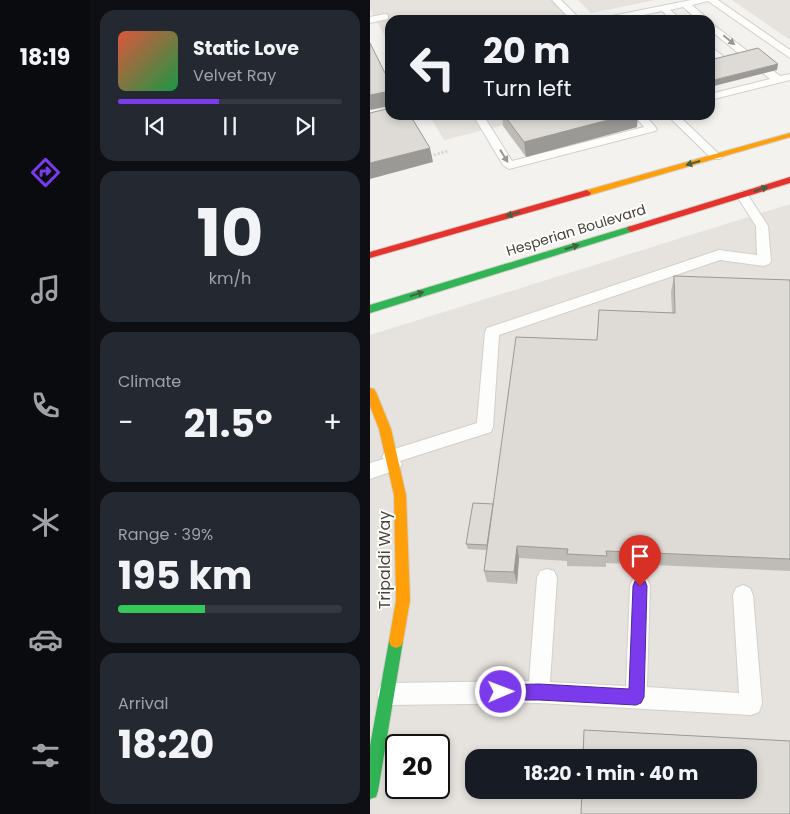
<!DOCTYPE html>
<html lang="en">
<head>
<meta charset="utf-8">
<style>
	:root { --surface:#171b24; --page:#242831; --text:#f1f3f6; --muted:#9ea1a6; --line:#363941; --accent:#7c3aed }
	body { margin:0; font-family:Poppins,sans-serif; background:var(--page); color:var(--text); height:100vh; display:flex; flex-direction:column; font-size:19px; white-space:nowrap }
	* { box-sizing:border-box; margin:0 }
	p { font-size:16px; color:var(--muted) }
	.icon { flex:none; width:28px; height:28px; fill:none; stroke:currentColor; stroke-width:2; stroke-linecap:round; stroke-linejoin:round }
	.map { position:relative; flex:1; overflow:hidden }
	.side { display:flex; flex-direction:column; gap:10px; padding:10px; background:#0d0f14; width:280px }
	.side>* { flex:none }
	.hud { position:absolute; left:15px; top:15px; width:330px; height:105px; border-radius:15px; box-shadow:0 2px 8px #0003; background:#171b24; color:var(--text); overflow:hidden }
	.speed { position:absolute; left:15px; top:734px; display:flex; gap:10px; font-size:25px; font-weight:700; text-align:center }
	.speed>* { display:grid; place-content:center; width:65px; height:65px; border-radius:50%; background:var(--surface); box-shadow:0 2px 8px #0003; line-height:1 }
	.speed .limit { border:2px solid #111; border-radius:8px; background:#fff; color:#111 }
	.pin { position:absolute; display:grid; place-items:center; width:42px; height:42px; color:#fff; margin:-51px -21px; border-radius:50% 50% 50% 0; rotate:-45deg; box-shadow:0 0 5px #0007 }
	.pin .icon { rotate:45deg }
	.me { position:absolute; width:55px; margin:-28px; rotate:89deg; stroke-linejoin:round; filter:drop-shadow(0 0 4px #0008) }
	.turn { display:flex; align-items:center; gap:18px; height:105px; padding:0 15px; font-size:22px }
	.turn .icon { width:65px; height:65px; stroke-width:2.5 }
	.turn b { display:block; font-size:35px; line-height:42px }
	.big { font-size:38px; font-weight:700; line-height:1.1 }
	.side .widget { flex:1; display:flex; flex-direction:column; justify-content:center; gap:8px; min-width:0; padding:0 18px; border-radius:15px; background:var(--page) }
	.side .dial { align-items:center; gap:0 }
	.dial b { font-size:65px; line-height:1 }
	.song { display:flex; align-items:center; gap:15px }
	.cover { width:60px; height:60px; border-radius:8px; background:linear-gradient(135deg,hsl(10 70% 55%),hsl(140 70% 35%)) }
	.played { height:5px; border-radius:2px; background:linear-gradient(90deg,var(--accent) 45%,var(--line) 45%) }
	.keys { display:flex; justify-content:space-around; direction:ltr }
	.heat { display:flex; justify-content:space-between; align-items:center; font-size:28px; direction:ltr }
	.charge { height:8px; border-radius:4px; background:linear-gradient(90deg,#34c759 39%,var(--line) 0) }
	.trip { position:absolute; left:95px; top:749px; width:292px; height:50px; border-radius:15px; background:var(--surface); box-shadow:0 2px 8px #0003; font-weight:700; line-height:50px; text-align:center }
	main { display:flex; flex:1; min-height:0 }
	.menu { display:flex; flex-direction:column; width:90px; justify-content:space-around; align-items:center; background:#090b0e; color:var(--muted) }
	.menu .icon { width:35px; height:35px }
	.menu .on { color:var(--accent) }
	.menu b { font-size:22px; color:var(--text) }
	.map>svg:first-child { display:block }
	.industrial { fill:#e6e2de; fill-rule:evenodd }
	.parking { fill:#e6e3df }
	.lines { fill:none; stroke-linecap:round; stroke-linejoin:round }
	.lane-casing { stroke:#d2d0cb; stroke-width:2 }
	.fast-casing { stroke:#d3cfc5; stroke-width:2 }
	.slow-casing { stroke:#d3cfc5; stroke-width:2 }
	.jam-casing { stroke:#d3cfc5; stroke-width:2 }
	.path { stroke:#d3d2cc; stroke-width:2.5; stroke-dasharray:2 2; stroke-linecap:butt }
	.lane { fill:#fdfdfc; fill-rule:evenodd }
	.fast { fill:#30b455; fill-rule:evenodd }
	.slow { fill:#ff9f0a; fill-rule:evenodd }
	.jam { fill:#e5322d; fill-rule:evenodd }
	.wall { fill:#bfbcb8 }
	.shaded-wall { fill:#9b9996 }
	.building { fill:#dedbd6; stroke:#9b9996 }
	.oneway { fill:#9b9791 }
	.oneway2 { fill:#446040 }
	.route { fill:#7c3aed; stroke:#51269a }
	.labels { text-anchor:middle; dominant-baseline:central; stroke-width:4; stroke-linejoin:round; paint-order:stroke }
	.street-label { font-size:14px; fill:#4b4439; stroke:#fff }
	.near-street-label { font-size:16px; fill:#4b4439; stroke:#fff }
</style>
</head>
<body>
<main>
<nav class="menu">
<b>18:19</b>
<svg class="icon on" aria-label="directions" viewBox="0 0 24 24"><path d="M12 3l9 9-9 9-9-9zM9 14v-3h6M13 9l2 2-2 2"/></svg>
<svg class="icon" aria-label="music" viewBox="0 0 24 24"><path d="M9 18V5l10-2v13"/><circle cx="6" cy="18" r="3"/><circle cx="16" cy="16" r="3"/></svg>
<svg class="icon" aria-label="phone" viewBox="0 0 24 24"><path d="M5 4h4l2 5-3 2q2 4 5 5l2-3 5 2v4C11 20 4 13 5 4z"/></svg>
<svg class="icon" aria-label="climate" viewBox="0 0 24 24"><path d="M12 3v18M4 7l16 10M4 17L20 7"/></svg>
<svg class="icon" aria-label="car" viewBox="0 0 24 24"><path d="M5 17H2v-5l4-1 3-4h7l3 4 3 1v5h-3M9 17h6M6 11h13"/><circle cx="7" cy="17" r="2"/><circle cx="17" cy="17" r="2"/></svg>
<svg class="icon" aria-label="filters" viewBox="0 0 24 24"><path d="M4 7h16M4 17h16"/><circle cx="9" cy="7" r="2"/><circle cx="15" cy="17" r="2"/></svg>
</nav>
<section class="side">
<div class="widget">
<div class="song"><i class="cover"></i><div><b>Static Love</b><p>Velvet Ray</p></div></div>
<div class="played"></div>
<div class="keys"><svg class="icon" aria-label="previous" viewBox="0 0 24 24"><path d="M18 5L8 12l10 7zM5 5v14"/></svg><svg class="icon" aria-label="pause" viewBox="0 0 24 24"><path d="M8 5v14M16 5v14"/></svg><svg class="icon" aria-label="next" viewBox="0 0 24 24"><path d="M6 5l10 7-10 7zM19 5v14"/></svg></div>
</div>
<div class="widget dial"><b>10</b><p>km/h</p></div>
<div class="widget"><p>Climate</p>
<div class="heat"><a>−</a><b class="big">21.5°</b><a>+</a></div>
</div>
<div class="widget"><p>Range · 39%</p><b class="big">195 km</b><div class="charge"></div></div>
<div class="widget"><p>Arrival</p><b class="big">18:20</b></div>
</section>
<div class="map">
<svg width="420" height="814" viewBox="0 0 420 814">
	<rect width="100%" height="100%" fill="#f4f2ee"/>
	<path class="industrial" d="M420,204V814H0V335ZM26,745H69V788H26ZM104,758H379V790H104Z"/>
	<g class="parking">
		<polygon points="0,0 186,0 206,20 20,20 20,45 0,10"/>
		<polygon points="208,0 286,0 221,13"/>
		<polygon points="362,0 420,0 420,40"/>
		<polygon points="59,115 174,115 74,140"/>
	</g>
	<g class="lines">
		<defs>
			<g id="lane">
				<polygon points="182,0 191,0 211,20 201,20"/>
				<polygon points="321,0 348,0 420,50 420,58 338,1 322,5 339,20 328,20 313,7 300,10 312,20 302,20 292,11 250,20 232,20 237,17"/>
				<polygon points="15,14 18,15 18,19 0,23 0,17"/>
				<polygon points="340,22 410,76 420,74 420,80 340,100 340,94 400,79 340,30"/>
				<polygon points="340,46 371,70 371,74 363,74 340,54"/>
				<polygon points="103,115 113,115 142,161 274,127 264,115 275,115 287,129 285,131 139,169 133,165"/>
				<polygon points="297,115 308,115 350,155 352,157 350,159 342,159"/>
				<polygon points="372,191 376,192 398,226 401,261 399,264 394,266 350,260 129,335 123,427 121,432 30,461 32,464 29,469 0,479 0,463 14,459 12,457 15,452 107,423 115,332 117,328 349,250 387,255 386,226 366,195"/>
				<polygon points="177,569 184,571 187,578 180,682 256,686 260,586 263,579 270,577 277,579 280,586 277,687 369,693 363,595 366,588 373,585 380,588 383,595 392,704 389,712 381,715 169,703 18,705 10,702 7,694 10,686 18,683 159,681 167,578 170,571"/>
			</g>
			<g id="fast">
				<polygon points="261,226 265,229 264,231 0,313 0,305"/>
				<polygon points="26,634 31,636 33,641 8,791 6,797 0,799 0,746 19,641 21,636"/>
			</g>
			<g id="slow">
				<polygon points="420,133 420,137 220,195 217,196 213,193 214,191"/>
				<polygon points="0,388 4,389 6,392 21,429 36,495 40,600 33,641 31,646 26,648 21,646 19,641 26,600 24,495 9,429 0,406"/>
			</g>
			<g id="jam">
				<polygon points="420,177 420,183 264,231 261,232 257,229 258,227"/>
				<polygon points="217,190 221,193 220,195 0,258 0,252"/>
			</g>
		</defs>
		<use href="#lane" class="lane-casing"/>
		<use href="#fast" class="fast-casing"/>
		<use href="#slow" class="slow-casing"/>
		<use href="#jam" class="jam-casing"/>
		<polyline class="path" points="60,156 78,151"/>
		<use href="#lane" class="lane"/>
		<use href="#fast" class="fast"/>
		<use href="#slow" class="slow"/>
		<use href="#jam" class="jam"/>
	</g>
	<g class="wall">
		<polygon points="132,115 134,115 267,127 156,157 133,126"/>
		<polygon points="304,276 420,280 420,571 236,563 236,567 197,566 197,561 149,558 147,584 117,582 114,571 116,550 98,549 96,544 123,504 227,340 302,313 301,292"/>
	</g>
	<g class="shaded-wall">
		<polygon points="408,64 407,70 340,87 340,81"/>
		<polygon points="20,91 20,106 0,110 0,95"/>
		<polygon points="257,115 268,115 267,127 156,157 154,142"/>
		<polygon points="60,148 63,162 0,179 0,163"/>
		<polygon points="147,546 149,558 147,584 144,572"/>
	</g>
	<g class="building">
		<polygon points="0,43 20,83 20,91 0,95"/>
		<polygon points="388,48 408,64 340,81 340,60"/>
		<polygon points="20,108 20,115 40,115 60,148 0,163 0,113"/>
		<polygon points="134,115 257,115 154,142"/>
		<polygon points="304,276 420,280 420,559 236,551 237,556 197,554 198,549 147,546 144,572 114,571 146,337 227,340 229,310 305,313"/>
		<polygon points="103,503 123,504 117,545 96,544"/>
		<polygon points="214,730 420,741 420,814 211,814 212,790 379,790 379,758 213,758"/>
	</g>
	<defs><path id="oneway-solid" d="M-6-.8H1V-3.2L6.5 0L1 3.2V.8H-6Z" transform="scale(1.25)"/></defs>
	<g class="oneway">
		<use href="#oneway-solid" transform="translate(359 40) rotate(40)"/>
		<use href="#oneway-solid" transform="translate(134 156) rotate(58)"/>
	</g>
	<g class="oneway2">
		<use href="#oneway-solid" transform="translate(323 163) rotate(164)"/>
		<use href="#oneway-solid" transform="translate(391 189) rotate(-17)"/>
		<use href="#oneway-solid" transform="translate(143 214) rotate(164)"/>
		<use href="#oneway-solid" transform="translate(202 247) rotate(-17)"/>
		<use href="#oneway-solid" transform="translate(47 294) rotate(-17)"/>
	</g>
	<polygon class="route" points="270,579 275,581 277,586 274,697 271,703 266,705 169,700 131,700 126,698 123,692 126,687 131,685 169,684 259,689 263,586 265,581"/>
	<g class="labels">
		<g class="street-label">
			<text transform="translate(206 230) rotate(-17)">Hesperian Boulevard</text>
		</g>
		<g class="near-street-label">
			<text transform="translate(14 560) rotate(-90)">Tripaldi Way</text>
		</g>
	</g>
</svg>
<div class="speed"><div class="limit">20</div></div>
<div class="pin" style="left:270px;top:586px;background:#d93025"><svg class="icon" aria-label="arrive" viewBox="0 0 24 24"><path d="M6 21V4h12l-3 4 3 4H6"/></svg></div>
<svg class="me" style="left:131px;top:692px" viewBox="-20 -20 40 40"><circle r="17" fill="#7c3aed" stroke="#fff" stroke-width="3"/><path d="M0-11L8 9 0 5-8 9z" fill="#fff"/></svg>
<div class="trip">18:20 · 1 min · 40 m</div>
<div class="hud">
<div class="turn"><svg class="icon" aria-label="left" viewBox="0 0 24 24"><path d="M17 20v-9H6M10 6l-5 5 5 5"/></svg><div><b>20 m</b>Turn left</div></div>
</div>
</div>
</main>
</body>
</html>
